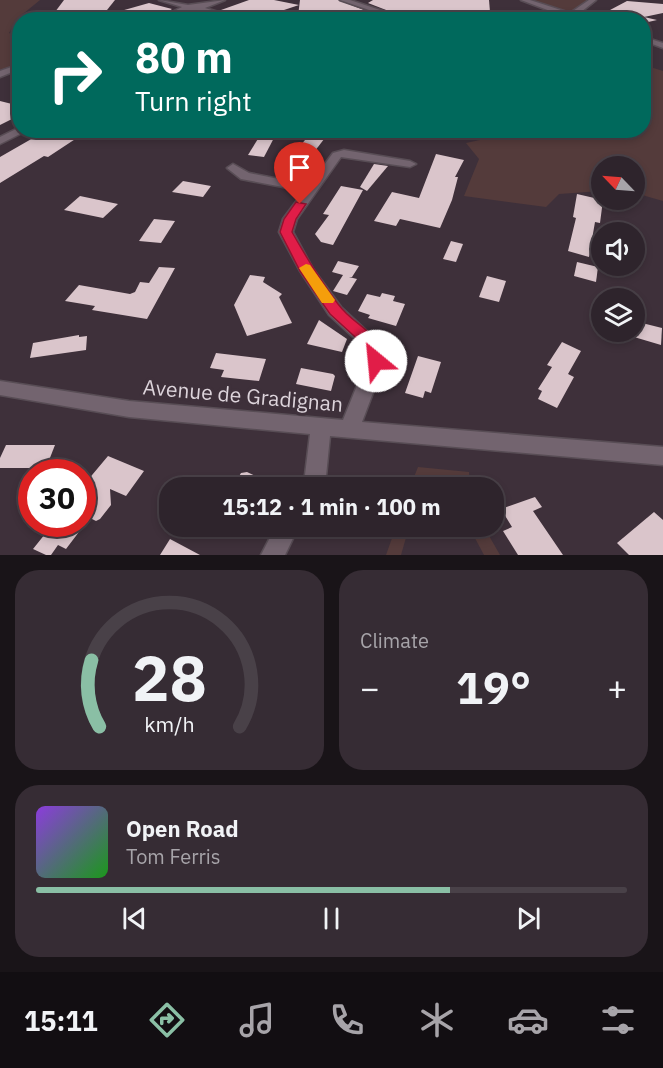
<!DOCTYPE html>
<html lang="en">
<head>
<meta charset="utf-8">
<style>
	:root { --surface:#2e242c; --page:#362c34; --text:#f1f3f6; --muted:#a7a4a9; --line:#494148; --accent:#8abfa5 }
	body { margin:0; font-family:"IBM Plex Sans",sans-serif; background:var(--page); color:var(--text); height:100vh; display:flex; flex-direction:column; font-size:22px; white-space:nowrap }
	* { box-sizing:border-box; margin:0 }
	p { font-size:20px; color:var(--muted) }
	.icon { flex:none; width:33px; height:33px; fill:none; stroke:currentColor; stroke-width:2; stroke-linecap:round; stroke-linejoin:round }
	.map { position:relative; height:555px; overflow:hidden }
	.details { display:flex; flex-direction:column; gap:15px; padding:15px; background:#191418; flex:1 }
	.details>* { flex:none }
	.hud { position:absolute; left:12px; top:12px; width:639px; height:126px; border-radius:24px; box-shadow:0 3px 9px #0003,0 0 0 2px var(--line); background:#00695c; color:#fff; overflow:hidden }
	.needle { width:39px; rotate:295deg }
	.controls { position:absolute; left:591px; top:156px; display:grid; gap:12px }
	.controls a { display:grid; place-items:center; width:54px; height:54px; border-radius:50%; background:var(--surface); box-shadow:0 3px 9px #0003,0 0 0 2px var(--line); font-size:30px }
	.speed { position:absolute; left:18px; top:459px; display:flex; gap:12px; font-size:30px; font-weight:700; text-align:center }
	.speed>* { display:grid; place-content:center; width:78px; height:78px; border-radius:50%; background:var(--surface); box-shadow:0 3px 9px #0003,0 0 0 2px var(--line); line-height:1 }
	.speed .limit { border:9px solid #d22; background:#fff; color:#111 }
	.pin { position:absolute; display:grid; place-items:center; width:51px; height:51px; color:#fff; margin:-62px -26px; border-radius:50% 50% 50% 0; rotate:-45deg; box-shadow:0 0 6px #0007 }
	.pin .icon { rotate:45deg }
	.me { position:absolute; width:66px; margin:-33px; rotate:332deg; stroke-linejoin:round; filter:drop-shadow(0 0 4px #0008) }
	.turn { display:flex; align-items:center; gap:21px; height:126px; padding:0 24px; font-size:27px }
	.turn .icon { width:78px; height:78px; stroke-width:2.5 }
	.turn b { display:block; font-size:42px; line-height:51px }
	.big { font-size:45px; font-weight:800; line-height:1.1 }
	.details .card { flex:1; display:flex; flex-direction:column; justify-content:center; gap:9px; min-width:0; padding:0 21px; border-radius:24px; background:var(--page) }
	.details .dial { align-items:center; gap:0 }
	.dial svg { height:156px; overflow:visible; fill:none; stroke:var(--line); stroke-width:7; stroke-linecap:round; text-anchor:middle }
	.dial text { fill:var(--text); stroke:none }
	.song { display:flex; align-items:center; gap:18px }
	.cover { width:72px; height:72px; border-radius:9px; background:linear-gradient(135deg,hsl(270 70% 55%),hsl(120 70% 35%)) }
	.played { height:6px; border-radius:3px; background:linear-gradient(90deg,var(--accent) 70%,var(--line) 70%) }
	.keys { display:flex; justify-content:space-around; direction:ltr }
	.heat { display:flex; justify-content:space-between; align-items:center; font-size:33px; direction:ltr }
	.details .tiles { flex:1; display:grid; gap:15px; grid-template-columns:1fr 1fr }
	.card:last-child { grid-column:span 2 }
	.trip { position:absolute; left:159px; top:477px; width:345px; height:60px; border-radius:24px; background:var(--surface); box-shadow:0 3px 9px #0003,0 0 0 2px var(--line); font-weight:800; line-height:60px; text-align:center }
	.tab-bar { display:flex; height:96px; justify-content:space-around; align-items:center; background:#120e12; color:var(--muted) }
	.tab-bar .icon { width:42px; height:42px }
	.tab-bar .on { color:var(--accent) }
	.tab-bar b { font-size:27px; color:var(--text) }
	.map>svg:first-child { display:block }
	.green { fill:#543b3b }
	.building { fill:#dac5cb }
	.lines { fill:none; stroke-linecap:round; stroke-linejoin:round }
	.minor-casing { stroke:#584d55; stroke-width:3 }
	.minor { fill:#73646f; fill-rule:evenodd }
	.route { fill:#e11d48; stroke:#92132f; stroke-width:1.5 }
	.slow { fill:#f59e0b }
	.labels { text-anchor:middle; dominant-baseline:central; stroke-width:6; stroke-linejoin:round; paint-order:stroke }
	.near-street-label { font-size:21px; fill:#ddd4db; stroke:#3e303a }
</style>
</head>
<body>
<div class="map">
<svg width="663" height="555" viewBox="0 0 663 555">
	<rect width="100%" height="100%" fill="#3e303a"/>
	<g class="green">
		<polygon points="0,0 40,0 18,18 9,33 19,37 19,66 0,74"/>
		<polygon points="530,0 589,0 569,13"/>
		<polygon points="644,65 663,71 663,201 635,193 634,166 602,166 601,191 559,194 546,207 464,196 479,159 466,143 498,136 503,131 644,130"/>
		<polygon points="418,467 469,472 470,487 448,487 444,479 423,481 421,487 410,487"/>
		<polygon points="396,527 409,527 401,555 386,555"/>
		<polygon points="469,527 484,527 500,555 484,555"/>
	</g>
	<g class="building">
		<polygon points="64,0 115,0 99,20 49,20"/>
		<polygon points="249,0 274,0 299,5 254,20 221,10"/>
		<polygon points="300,0 338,0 390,20 309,20 298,16"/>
		<polygon points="373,0 489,0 490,12 458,20 412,20 368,3"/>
		<polygon points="627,1 663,4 663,13 644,17 657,20 644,23 644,20 608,20 595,15 616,13 610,10"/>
		<polygon points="149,3 172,9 154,20 104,20 103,16"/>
		<polygon points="0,101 20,106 20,115 0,125"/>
		<polygon points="47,130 89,130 48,157 44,156 0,183 0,157"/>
		<polygon points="313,130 331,130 298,173 281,170"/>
		<polygon points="261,134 275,136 264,157 248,155"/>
		<polygon points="436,154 464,160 455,177 458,177 452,200 440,228 400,219 396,226 374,221 392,192 419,198"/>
		<polygon points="374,164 388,166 367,191 360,187"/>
		<polygon points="183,181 211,186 203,197 172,192"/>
		<polygon points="341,186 363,190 333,245 321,242 315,234 329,215 323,214"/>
		<polygon points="577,194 603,200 600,223 595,222 589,257 568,251 576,218 573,217"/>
		<polygon points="80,196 118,204 103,218 64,210"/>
		<polygon points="154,219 175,221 161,243 139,241"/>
		<polygon points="451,241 463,244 456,262 443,259"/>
		<polygon points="338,261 359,266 352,277 349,277 357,279 347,295 333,291 343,275 332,272"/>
		<polygon points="577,262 598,267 596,282 574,276"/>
		<polygon points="159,267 175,268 147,319 92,310 95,306 65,301 79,285 130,294 135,292 140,282 149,283"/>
		<polygon points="250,275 265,277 263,282 282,294 279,297 292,323 247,336 234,305"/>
		<polygon points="487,276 506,281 499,302 479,297"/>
		<polygon points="382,293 395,296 393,301 405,304 396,326 368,318 370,315 358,311 367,294 380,297"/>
		<polygon points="319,320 347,339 342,352 307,344"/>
		<polygon points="634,321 662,328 661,345 634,337"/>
		<polygon points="79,335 79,337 87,336 86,350 30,358 33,343"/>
		<polygon points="562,342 581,351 568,374 574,377 557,408 538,399 542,391 538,389 552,367 547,365"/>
		<polygon points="216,353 266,359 259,381 221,377 224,370 210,368"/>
		<polygon points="418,356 441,362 431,393 425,391 423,398 405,393"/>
		<polygon points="301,368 333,374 335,376 331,391 296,384"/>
		<polygon points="6,445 55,445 46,468 0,468 0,458"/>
		<polygon points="108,456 144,471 126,496 110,489 111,505 100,519 96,521 82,514 82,487"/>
		<polygon points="247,472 281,488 232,488 241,473"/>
		<polygon points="535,497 542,507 533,511 563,555 518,555 503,531 512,527 501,509"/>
		<polygon points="654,512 663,520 663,555 629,555 617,543"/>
		<polygon points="53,524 85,524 66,549 58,545 51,555 46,555 33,549"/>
		<polygon points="170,539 200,555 160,555"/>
	</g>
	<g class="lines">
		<defs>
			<g id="minor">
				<path d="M159,0L188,5L225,0L205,8L245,20C229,20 214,11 198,11C183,11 171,20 156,20L182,7Z"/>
				<polygon points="340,0 350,0 410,20 398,20"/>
				<polygon points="521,0 530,0 570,13 589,0 596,0 576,16 585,20 574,20"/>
				<polygon points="644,37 663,43 663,48 644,41"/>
				<polygon points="20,64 20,69 0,77 0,71"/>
				<polygon points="20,127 20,130 25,130 24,132 0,144 0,137"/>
				<polygon points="344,150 410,161 416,164 410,167 341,157 297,219 293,232 313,269 341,307 382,345 385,361 362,422 663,447 663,465 330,436 326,476 320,488 299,488 305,475 310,434 129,417 0,395 0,381 129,401 343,420 367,361 365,348 329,315 300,271 279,232 283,219 304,191 241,179 227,168 233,164 249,173 309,185 333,153"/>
				<polygon points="276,526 299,526 285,555 261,555"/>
			</g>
		</defs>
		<use href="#minor" class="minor-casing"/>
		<use href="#minor" class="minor"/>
	</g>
	<path class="route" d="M296,202L306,204L296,219L292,232C306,257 321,281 338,304C356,328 377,328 384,361L382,365H371L366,347L330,314L300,271L280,232L284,219Z"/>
	<polygon class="slow" points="306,264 310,265 335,300 333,303 322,303 299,268"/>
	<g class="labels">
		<g class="near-street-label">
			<text transform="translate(243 395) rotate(5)">Avenue de Gradignan</text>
		</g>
	</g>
</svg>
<div class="controls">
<a><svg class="needle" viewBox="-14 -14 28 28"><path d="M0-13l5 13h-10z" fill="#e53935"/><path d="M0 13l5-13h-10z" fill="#a7a4a9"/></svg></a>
<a><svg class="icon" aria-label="sound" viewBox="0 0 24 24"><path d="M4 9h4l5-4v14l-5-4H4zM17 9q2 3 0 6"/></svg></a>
<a><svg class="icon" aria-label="layers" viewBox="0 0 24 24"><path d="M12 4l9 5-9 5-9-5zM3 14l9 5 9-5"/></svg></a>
</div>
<div class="speed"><div class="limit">30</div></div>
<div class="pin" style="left:300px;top:204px;background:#d93025"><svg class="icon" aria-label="arrive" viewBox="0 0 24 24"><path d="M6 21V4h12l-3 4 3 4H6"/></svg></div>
<svg class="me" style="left:376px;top:361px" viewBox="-20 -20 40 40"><circle r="19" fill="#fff"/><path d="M0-13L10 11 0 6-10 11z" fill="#e11d48"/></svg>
<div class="trip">15:12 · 1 min · 100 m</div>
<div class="hud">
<div class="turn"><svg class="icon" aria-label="right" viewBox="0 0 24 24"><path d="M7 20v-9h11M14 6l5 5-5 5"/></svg><div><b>80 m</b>Turn right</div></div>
</div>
</div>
<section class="details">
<div class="tiles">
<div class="card dial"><svg viewBox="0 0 100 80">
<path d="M14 69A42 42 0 1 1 86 69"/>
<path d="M14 69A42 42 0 0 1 10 35" stroke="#8abfa5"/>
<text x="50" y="56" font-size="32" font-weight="700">28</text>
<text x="50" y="72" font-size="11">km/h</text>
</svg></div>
<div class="card"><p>Climate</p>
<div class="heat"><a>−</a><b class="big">19°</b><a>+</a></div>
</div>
<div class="card">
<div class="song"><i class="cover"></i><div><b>Open Road</b><p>Tom Ferris</p></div></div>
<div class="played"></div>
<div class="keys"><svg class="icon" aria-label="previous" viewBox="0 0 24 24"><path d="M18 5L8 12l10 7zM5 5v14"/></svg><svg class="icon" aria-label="pause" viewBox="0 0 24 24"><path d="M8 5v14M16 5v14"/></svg><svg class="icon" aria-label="next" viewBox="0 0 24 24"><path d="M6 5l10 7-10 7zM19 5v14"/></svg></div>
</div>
</div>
</section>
<nav class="tab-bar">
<b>15:11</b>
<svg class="icon on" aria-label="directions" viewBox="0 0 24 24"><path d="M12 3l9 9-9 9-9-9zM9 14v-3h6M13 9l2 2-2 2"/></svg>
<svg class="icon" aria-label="music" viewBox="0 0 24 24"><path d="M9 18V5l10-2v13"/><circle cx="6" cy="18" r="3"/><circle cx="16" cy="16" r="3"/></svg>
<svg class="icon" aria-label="phone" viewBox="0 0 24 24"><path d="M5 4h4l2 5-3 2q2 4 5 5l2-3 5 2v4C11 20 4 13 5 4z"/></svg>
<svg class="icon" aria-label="climate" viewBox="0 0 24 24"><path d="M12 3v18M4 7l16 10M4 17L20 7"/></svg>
<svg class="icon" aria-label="car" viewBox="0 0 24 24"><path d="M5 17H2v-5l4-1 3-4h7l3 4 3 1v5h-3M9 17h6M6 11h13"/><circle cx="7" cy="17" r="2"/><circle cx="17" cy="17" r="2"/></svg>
<svg class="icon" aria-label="filters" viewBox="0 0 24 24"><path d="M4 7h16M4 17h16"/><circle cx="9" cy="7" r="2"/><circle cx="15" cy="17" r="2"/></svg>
</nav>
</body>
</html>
